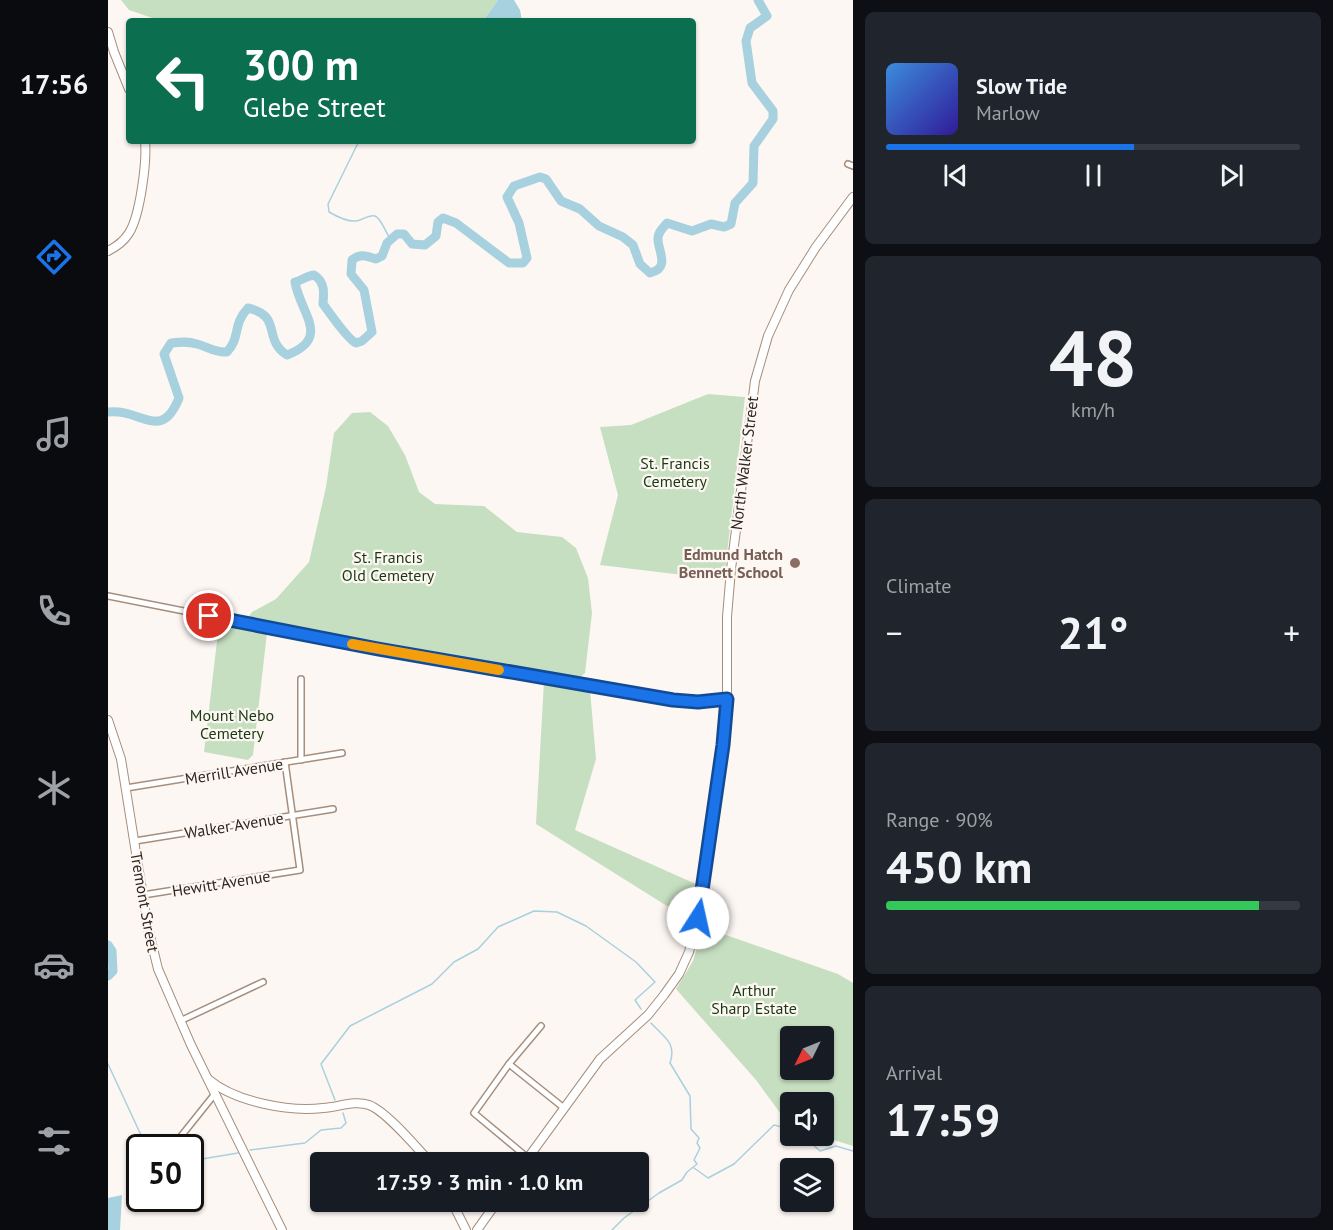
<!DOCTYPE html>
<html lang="en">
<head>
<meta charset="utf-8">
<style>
	:root { --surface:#171b24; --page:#20242c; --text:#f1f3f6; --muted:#9ea1a6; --line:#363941; --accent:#1a73e8 }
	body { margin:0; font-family:"PT Sans",sans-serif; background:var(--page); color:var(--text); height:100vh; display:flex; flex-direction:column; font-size:22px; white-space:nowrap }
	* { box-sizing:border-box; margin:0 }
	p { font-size:20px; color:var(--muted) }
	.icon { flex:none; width:33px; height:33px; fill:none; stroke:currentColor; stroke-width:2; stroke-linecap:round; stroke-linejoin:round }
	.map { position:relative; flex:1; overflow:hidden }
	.side { display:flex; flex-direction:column; gap:12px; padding:12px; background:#0d0f14; width:480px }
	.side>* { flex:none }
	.hud { position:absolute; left:18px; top:18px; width:570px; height:126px; border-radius:6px; box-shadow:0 2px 4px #0004; background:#0b6e4f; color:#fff; overflow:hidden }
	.needle { width:39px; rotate:227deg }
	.tools { position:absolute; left:672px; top:1026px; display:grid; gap:12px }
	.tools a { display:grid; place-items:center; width:54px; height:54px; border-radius:6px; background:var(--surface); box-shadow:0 2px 4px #0004; font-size:30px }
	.speed { position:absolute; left:18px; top:1134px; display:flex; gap:12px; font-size:30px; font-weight:700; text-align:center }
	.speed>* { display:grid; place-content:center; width:78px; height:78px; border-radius:50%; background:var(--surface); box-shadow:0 2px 4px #0004; line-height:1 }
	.speed .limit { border:3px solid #111; border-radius:9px; background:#fff; color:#111 }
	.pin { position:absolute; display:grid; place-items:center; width:51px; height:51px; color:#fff; margin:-26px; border:3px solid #fff; border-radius:50%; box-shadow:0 2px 6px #0007 }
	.me { position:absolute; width:66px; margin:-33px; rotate:10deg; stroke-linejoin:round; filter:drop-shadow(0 0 4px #0008) }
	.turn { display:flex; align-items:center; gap:21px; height:126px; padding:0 18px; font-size:27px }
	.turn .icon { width:78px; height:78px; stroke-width:2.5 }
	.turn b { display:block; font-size:42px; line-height:51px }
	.big { font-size:45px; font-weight:700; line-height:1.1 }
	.side .widget { flex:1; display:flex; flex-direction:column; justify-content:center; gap:9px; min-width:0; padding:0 21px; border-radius:9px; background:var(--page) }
	.side .dial { align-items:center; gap:0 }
	.dial b { font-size:78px; line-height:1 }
	.song { display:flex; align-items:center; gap:18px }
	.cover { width:72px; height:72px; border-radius:9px; background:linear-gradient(135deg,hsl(210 70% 55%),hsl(250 70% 35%)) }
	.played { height:6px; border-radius:3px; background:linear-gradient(90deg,var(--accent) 60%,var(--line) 60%) }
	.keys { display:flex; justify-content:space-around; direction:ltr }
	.heat { display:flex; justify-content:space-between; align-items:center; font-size:33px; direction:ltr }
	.charge { height:9px; border-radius:4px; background:linear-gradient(90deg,#34c759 90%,var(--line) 0) }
	.trip { position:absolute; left:202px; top:1152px; width:339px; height:60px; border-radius:6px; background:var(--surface); box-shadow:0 2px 4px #0004; font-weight:700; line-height:60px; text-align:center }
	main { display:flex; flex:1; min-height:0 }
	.dock { display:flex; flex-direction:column; width:108px; justify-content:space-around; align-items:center; background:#090b0e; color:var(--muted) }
	.dock .icon { width:42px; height:42px }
	.dock .active { color:var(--accent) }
	.dock b { font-size:27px; color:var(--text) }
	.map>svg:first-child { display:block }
	.green { fill:#c7dfc1; fill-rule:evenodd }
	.water { fill:#a7d1de }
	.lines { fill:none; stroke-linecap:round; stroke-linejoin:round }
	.stream { stroke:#a7d1de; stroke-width:1.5 }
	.river { stroke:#a7d1de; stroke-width:9 }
	.street-casing { stroke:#a68e7b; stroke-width:8 }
	.secondary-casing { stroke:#a68e7b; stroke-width:10 }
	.street { stroke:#fff; stroke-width:5 }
	.secondary { stroke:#fff; stroke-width:8 }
	.route-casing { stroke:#114b97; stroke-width:15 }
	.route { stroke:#1a73e8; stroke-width:10 }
	.slow { stroke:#f59e0b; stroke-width:10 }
	.education-dot { fill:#8d6e63; stroke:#fdf7f3; stroke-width:2 }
	.labels { text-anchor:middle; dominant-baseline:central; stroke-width:4.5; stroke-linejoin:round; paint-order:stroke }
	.park-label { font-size:16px; fill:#193a10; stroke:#fdf7f3 }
	.street-label { font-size:16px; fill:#2f261e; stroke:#fdf7f3 }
	.education-label { font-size:16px; font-weight:bold; fill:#785e54; stroke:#fdf7f3; text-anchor:end }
</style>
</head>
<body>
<main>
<nav class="dock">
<b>17:56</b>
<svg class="icon active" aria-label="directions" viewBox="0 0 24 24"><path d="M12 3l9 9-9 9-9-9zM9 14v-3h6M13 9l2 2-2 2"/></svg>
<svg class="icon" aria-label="music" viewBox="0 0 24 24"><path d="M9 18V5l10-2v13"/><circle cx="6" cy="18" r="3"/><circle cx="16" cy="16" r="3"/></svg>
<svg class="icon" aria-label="phone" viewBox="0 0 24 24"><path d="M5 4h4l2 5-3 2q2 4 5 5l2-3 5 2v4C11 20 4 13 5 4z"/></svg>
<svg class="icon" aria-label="climate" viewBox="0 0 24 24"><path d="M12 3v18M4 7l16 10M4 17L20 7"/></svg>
<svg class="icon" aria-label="car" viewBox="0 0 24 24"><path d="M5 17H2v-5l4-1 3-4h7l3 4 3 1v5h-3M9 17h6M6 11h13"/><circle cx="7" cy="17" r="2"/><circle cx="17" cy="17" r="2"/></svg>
<svg class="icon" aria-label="filters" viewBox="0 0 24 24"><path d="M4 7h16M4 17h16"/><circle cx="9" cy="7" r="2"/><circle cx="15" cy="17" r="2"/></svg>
</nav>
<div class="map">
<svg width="745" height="1230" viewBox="0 0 745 1230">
	<rect width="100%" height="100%" fill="#fdf7f3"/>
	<g class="green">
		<polygon points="13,0 390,0 375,21 53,21 21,10"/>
		<polygon points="600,394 637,397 616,580 492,565 510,495 492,427 523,425"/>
		<polygon points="262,412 280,426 297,455 311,492 327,504 376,506 409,532 454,537 468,548 480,578 484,613 477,673 470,679 139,619 144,612 168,599 201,562 218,487 226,433 244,413"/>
		<polygon points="111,624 159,633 145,755 140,760 96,752"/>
		<polygon points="436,681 482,690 488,759 467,830 590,885 583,921 428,824"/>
		<path d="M595,927L730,974L745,983V1146L713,1136H716V1102H682L681,1125L648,1080L568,989L585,961ZM716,1036V1070H682V1036Z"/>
	</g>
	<g class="water">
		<polygon points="390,0 406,0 412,10 414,21 375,21"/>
		<polygon points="14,1195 12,1230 0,1230 0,1198"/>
	</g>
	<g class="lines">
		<g class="stream">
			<path d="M251,141L220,204L221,212C228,216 240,222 248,221C254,221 260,214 267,216C274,219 278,234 283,240"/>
			<polyline points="0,1064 39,1148"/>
			<polyline points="227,1100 213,1064 242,1026 324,984 346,962 370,949 390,927 426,911 449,912 478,926 528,962 547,982 527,1000 533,1009"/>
			<polyline points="703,1136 702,1142 712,1151 728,1146 745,1151"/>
			<polyline points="142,1150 197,1143 213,1130 233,1128 238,1123 235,1113"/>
			<polyline points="82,1161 130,1153"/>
			<polyline points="586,1168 600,1178 626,1164 666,1125 682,1129"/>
			<path d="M504,1230L516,1218L551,1193L574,1180L579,1172L589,1164L586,1160L592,1148L589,1143L591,1138L583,1129L582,1096L562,1063C569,1043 556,1037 543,1023"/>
		</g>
		<g class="river">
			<path d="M0,412C33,408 53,443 71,398L56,354L63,343C72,342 80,341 89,344C100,347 107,353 119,352C133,337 124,325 140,308C175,316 154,339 179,355C224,338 192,313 187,282C194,280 199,276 206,275C217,282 216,292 215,304C222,313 239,339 248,343L254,341L264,332L256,290L243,274L244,260C252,253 259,256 268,259L274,256L279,243L289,234H296L304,244L317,245L328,236L330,222L335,218L348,223L401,263H415L419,258L411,223L399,197L406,186L432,177L438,179L453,201L472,209L491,226L515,237L525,245L532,264L542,273C562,268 551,253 550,240C549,233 555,228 559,223L584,231L603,224L616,227L623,224L627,203L645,183L646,146L665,119V111L644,83L638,41L642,28L659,16L650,0"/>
			<polyline points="0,945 4,951 5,971 0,976"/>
		</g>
		<defs>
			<g id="street">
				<polyline points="740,164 745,166"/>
				<polyline points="0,596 202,636 556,699 590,702 619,699"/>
				<polyline points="193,679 193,760"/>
				<polyline points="18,788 234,753"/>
				<polyline points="27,841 225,809"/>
				<polyline points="35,895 192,870 177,762"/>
				<polyline points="72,1021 155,982"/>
				<polyline points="401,1064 433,1026"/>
				<polyline points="66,1145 106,1095"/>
				<polyline points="420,1158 366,1113 401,1064 456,1108"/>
			</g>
			<g id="secondary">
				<polyline points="0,32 6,52 21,89"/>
				<path d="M0,251C8,247 16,241 21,233C32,216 39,162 37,141"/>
				<polyline points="0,720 13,759 40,928 50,969 83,1045 174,1230"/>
				<path d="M100,1079C127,1102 181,1112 215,1108C231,1107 246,1100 261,1105C278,1111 309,1148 322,1162"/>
				<polyline points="417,1162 492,1059 540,1015 556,995 571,974 581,952 593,903 615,745 619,699 619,617 623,569 647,381 660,336 681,290 708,247 745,197"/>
				<polyline points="344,1202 358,1230"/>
				<polyline points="369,1230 389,1202"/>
			</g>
		</defs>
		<use href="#street" class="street-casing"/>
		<use href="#secondary" class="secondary-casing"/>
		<use href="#street" class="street"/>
		<use href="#secondary" class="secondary"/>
	</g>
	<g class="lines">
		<defs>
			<polyline id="route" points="101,616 270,649 565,700 590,702 619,699 615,745 590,918"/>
		</defs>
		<use href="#route" class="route-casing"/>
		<use href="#route" class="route"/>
		<polyline class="slow" points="244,644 391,670"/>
	</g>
	<circle class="education-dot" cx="687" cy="563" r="6"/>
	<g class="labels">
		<g class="park-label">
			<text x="567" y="463">St. Francis<tspan x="567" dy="18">Cemetery</tspan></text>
			<text x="280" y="557">St. Francis<tspan x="280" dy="18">Old Cemetery</tspan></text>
			<text x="124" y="715">Mount Nebo<tspan x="124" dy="18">Cemetery</tspan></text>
			<text x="646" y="990">Arthur<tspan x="646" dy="18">Sharp Estate</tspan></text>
		</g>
		<g class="street-label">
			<text transform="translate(636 463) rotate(-83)">North Walker Street</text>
			<text transform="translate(126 771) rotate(-9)">Merrill Avenue</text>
			<text transform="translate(126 825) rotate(-9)">Walker Avenue</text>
			<text transform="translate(113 883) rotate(-9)">Hewitt Avenue</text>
			<text transform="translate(37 902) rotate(80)">Tremont Street</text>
		</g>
		<g class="education-label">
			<text x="675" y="554">Edmund Hatch<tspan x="675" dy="18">Bennett School</tspan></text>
		</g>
	</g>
</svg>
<div class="tools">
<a><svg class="needle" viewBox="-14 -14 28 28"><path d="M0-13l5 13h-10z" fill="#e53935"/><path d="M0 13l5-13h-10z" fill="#9ea1a6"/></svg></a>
<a><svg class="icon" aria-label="sound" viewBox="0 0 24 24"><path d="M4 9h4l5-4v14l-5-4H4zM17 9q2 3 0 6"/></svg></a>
<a><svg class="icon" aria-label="layers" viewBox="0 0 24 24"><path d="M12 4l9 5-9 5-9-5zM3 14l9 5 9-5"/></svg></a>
</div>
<div class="speed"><div class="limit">50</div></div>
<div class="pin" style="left:101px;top:616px;background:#d93025"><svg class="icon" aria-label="arrive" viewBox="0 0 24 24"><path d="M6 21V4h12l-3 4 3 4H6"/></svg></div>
<svg class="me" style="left:590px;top:918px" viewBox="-20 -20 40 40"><circle r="19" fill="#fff"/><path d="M0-13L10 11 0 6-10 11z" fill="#1a73e8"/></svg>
<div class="trip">17:59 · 3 min · 1.0 km</div>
<div class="hud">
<div class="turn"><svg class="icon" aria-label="left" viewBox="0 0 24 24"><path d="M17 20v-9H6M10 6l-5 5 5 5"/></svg><div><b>300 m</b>Glebe Street</div></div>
</div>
</div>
<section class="side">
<div class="widget">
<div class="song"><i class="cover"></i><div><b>Slow Tide</b><p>Marlow</p></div></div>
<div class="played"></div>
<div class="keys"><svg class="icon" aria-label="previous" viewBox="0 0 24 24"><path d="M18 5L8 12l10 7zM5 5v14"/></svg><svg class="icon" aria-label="pause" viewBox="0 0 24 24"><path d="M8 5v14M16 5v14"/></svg><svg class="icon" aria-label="next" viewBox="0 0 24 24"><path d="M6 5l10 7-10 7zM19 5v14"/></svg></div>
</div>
<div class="widget dial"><b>48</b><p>km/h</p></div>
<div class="widget"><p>Climate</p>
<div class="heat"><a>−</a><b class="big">21°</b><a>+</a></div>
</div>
<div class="widget"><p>Range · 90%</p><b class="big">450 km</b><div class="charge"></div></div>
<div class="widget"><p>Arrival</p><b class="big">17:59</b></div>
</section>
</main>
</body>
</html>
